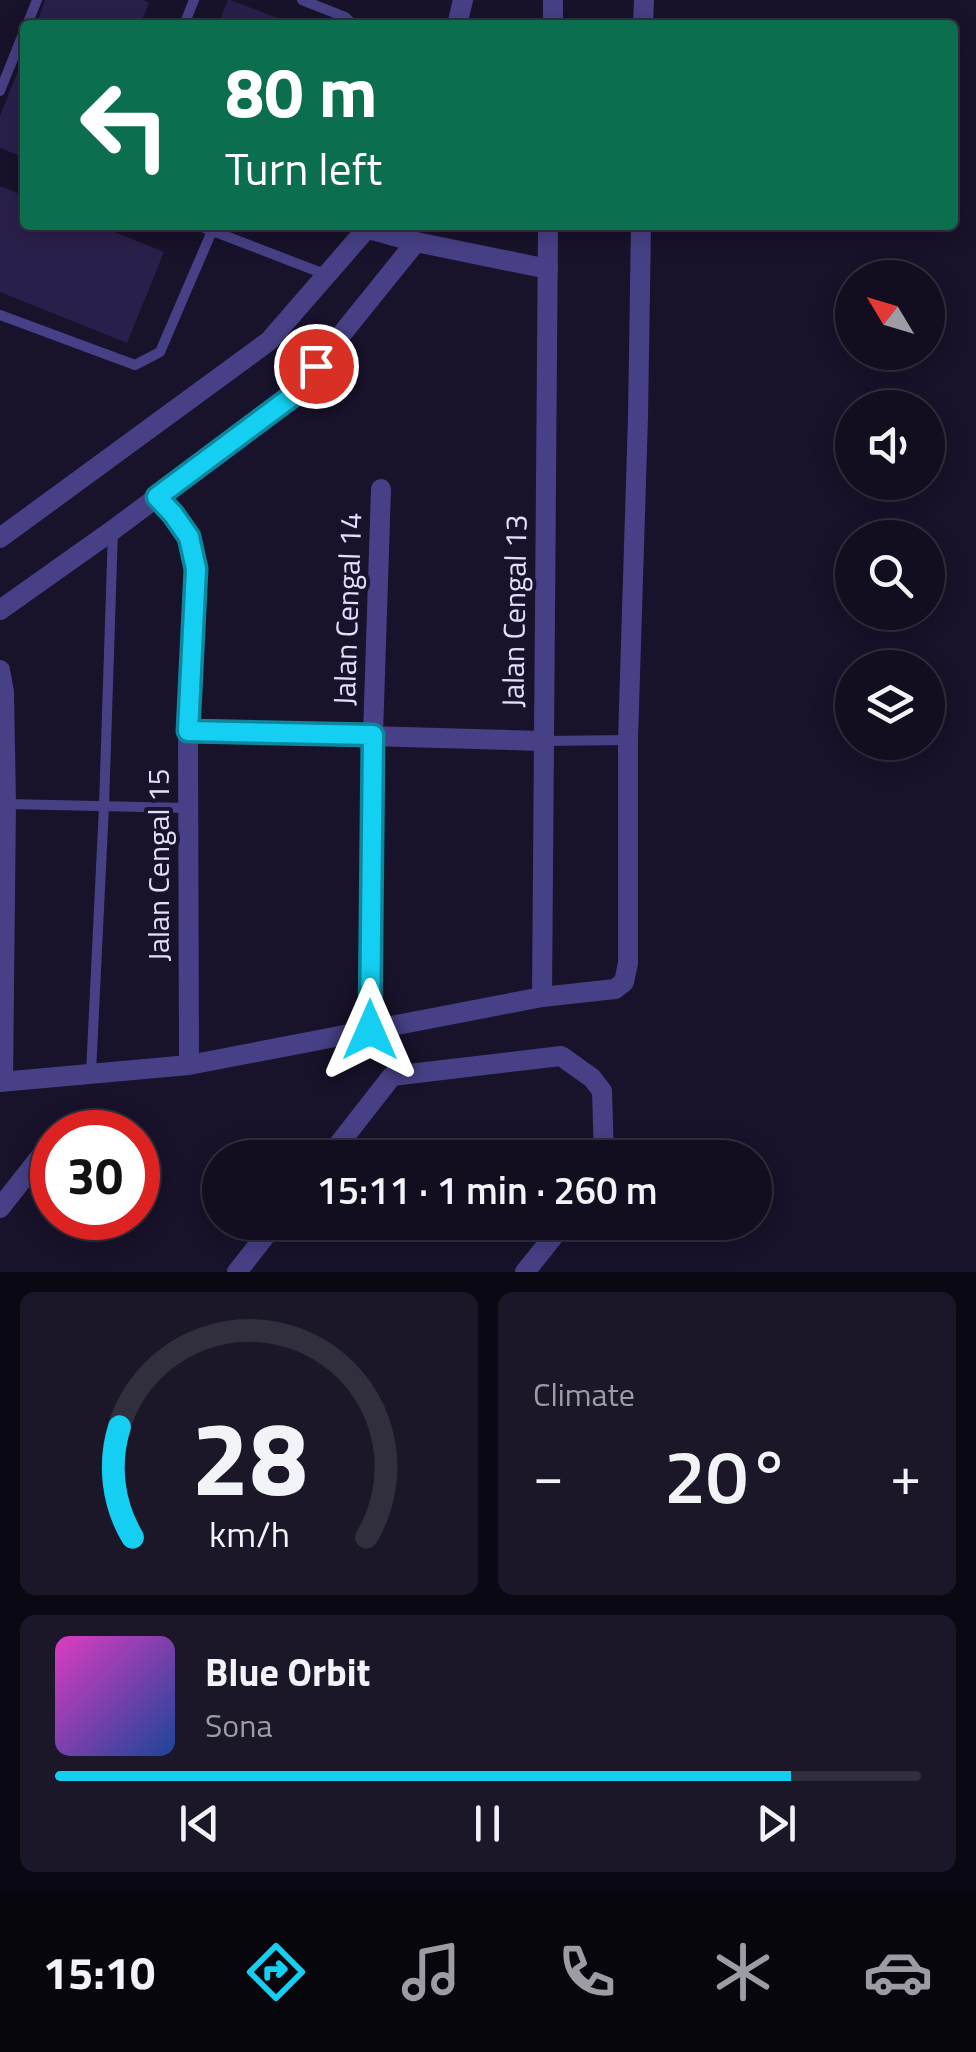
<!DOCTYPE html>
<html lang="en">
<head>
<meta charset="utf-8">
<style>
	:root { --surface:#120e20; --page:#1b1729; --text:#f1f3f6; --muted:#9c9ca5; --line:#312e3e; --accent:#14cff2 }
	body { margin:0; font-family:"Titillium Web",sans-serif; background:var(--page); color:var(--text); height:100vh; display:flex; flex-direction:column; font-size:38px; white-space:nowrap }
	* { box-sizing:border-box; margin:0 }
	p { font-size:32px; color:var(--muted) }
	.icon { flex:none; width:55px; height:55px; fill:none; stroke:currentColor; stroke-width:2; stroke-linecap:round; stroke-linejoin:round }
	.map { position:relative; height:1272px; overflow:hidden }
	.side { display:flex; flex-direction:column; gap:20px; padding:20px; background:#0a0812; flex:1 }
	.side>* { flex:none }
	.banner { position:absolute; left:20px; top:20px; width:938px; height:210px; border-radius:10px; box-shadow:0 5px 25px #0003,0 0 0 2px var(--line); background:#0b6e4f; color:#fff; overflow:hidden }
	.needle { width:65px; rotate:308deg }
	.fabs { position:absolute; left:835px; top:260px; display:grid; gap:20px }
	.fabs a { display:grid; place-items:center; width:110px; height:110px; border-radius:50%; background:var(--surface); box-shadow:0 5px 25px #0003,0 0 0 2px var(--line); font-size:50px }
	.speed { position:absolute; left:30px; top:1110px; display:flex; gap:20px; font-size:50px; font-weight:700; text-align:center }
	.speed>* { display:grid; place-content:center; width:130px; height:130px; border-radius:50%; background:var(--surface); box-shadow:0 5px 25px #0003,0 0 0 2px var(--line); line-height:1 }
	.speed .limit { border:15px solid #d22; background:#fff; color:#111 }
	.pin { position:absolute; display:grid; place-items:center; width:85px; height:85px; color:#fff; margin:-42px; border:5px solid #fff; border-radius:50%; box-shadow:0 2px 10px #0007 }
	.me { position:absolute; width:110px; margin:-55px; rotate:0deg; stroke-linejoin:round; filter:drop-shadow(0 0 8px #0008) }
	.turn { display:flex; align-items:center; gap:35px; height:210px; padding:0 40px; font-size:45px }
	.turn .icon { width:130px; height:130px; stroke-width:2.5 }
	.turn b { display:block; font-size:70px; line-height:85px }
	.big { font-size:75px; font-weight:600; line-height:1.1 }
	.side .card { flex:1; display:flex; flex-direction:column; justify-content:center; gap:15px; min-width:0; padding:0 35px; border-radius:15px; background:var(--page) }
	.side .dial { align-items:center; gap:0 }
	.dial svg { height:260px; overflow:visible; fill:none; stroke:var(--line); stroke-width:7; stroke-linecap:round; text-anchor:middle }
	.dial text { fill:var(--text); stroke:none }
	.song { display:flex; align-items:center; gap:30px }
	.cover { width:120px; height:120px; border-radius:15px; background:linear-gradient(135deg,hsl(310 70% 55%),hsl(220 70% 35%)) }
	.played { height:10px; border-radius:5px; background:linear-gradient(90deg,var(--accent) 85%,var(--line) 85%) }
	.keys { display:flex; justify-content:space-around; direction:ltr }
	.heat { display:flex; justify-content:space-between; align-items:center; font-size:55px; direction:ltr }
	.side .tiles { flex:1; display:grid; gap:20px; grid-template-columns:1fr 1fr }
	.card:last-child { grid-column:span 2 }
	.trip { position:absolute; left:202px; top:1140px; width:570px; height:100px; border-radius:50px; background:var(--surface); box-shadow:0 5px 25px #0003,0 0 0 2px var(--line); font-weight:600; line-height:100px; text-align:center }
	.tabs { display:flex; height:160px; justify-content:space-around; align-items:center; background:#07060d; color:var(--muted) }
	.tabs .icon { width:70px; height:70px }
	.tabs .current { color:var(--accent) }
	.tabs b { font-size:45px; color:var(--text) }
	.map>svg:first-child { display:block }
	.building { fill:#2a1f4a }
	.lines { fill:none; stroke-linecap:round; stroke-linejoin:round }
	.service { stroke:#474086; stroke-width:10 }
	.minor { stroke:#474086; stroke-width:20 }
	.route-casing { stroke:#0d879d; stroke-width:25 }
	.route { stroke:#14cff2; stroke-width:18 }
	.labels { text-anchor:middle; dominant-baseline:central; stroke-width:8; stroke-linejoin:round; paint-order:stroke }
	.street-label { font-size:30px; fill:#e2ddfd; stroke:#18122a }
</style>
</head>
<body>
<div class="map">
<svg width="976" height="1272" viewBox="0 0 976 1272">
	<rect width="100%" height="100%" fill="#18122a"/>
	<g class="building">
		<polygon points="45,0 143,0 149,3 140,25 36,25"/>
		<polygon points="228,0 230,0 296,25 218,25"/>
		<polygon points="25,53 25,158 0,148 0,116"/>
		<polygon points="0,186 25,196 25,225 97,225 164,252 127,343 0,292"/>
	</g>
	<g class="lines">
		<g class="service">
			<polyline points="302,0 345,17 354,25"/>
			<polyline points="27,25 37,0"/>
			<polyline points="184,25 194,0"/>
			<polyline points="0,91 25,29"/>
			<polyline points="197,225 327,275"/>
			<polyline points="0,315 135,365 160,352 212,231"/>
			<polyline points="544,741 628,740"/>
			<polyline points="7,804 188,808"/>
			<polyline points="91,1073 104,806 113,530"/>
		</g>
		<g class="minor">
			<polyline points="457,25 463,0"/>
			<polyline points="553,25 553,0"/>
			<polyline points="643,25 644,0"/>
			<polyline points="369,229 416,242 548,269"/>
			<polyline points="157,497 173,514 189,537 196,569 188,731 189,1065"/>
			<polyline points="0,538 269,341 370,225"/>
			<polyline points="0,610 113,530 291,397 416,242"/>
			<polyline points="0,670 4,692 6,804 3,1081"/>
			<polyline points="188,731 542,741"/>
			<polyline points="542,997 548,225"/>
			<polyline points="370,1030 373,735 381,489"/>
			<polyline points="0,1082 189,1065 542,997 615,989 624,982 628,963 628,740 638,417 641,225"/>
			<polyline points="328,1158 392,1076 561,1056 592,1078 602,1091 604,1158"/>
			<polyline points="0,1208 52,1142"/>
			<polyline points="237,1272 276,1222"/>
			<polyline points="525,1272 565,1222"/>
		</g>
	</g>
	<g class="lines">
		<defs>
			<polyline id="route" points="316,366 291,397 157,497 173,514 189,537 196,569 188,731 373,735 370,1030"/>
		</defs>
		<use href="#route" class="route-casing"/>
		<use href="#route" class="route"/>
	</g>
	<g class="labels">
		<g class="street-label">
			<text transform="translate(347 609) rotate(-88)">Jalan Cengal 14</text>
			<text transform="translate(514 611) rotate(-89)">Jalan Cengal 13</text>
			<text transform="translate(158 865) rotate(-90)">Jalan Cengal 15</text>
		</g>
	</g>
</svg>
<div class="fabs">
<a><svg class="needle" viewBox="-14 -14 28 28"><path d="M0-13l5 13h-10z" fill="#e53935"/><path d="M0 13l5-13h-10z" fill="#9c9ca5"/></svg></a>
<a><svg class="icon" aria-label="sound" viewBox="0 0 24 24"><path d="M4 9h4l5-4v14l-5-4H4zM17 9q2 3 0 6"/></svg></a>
<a><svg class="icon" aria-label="search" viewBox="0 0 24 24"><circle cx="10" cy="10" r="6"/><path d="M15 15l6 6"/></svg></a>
<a><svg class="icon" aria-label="layers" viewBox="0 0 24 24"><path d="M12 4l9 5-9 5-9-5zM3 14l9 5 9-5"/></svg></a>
</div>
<div class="speed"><div class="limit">30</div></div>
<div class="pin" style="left:316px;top:366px;background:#d93025"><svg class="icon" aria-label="arrive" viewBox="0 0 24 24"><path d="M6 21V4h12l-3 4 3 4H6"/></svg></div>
<svg class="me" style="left:370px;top:1030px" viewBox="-20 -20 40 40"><path d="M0-17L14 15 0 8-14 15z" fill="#14cff2" stroke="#fff" stroke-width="4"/></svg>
<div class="trip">15:11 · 1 min · 260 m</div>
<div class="banner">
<div class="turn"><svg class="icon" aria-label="left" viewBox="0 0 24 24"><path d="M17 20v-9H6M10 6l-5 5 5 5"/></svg><div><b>80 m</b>Turn left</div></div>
</div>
</div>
<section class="side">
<div class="tiles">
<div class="card dial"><svg viewBox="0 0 100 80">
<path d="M14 69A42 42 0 1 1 86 69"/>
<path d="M14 69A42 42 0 0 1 10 35" stroke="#14cff2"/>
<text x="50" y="56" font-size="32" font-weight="700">28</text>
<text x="50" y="72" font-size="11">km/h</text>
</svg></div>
<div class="card"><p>Climate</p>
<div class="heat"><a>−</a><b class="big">20°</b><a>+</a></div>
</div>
<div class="card">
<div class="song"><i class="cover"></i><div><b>Blue Orbit</b><p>Sona</p></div></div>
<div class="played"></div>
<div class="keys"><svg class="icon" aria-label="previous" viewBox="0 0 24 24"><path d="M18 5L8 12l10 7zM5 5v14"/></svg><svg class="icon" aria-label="pause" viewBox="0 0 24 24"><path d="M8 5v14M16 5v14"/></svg><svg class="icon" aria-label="next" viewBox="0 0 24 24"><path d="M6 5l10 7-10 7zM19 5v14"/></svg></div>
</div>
</div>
</section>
<nav class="tabs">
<b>15:10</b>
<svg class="icon current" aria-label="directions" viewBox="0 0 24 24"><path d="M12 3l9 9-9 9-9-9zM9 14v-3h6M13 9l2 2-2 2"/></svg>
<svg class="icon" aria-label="music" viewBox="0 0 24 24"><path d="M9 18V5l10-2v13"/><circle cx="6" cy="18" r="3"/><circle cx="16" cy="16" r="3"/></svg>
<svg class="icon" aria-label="phone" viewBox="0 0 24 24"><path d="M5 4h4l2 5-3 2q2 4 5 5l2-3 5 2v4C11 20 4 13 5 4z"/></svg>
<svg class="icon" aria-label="climate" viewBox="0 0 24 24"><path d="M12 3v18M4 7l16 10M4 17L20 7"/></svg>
<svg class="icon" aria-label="car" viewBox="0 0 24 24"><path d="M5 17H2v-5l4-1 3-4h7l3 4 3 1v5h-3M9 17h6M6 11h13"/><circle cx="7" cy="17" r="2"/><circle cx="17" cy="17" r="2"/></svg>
</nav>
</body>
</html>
